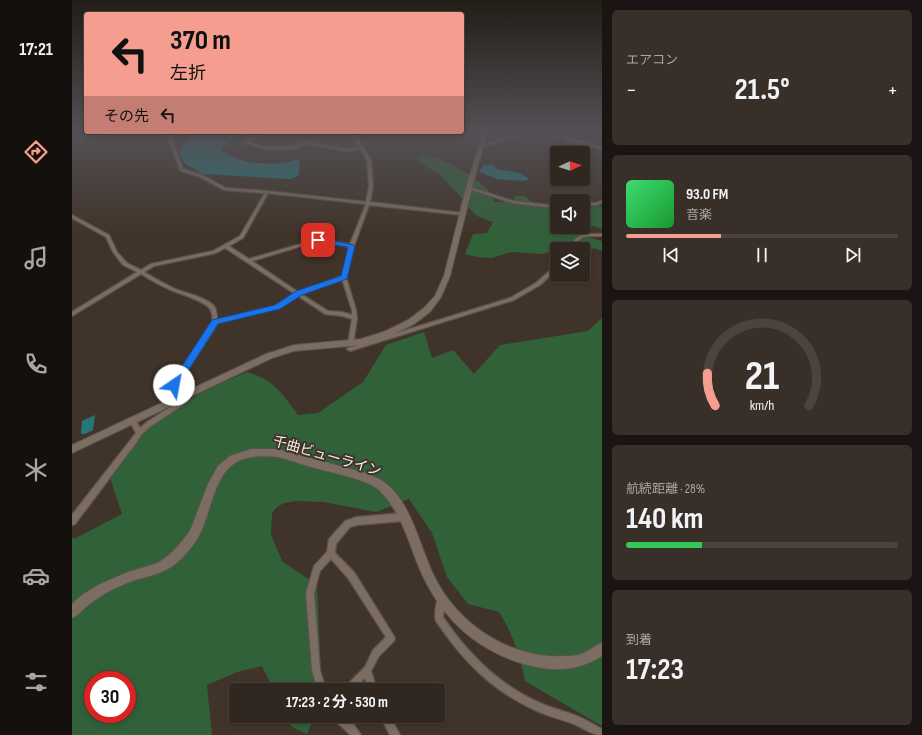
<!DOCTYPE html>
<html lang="ja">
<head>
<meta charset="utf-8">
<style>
	:root { --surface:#302720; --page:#382f29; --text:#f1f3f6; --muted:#a8a5a5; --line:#4b443e; --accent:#f59d8f }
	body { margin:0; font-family:"Sofia Sans Condensed","Noto Sans JP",sans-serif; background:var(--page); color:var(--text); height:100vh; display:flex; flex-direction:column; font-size:15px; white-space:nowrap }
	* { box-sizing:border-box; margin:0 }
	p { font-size:13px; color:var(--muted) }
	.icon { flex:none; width:22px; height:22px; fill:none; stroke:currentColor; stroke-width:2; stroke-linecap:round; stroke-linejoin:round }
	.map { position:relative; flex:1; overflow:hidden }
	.details { display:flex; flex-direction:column; gap:10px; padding:10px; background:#1a1512; width:320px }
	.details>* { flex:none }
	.banner { position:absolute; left:12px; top:12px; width:380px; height:122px; border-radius:4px; box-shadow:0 2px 6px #0003,0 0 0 1px var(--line); background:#f59d8f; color:#111; overflow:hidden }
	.needle { width:26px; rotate:87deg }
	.controls { position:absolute; left:478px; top:146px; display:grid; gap:8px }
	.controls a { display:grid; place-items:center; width:40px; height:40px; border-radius:4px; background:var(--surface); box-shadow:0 2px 6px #0003,0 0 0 1px var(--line); font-size:20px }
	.speed { position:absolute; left:12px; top:671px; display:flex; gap:8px; font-size:20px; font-weight:700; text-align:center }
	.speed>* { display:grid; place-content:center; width:52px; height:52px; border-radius:50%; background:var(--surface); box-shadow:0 2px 6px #0003,0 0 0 1px var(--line); line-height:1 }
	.speed .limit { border:6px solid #d22; background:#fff; color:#111 }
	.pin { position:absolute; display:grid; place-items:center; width:34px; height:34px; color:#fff; margin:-17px; border-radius:8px; box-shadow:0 2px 6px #0006 }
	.me { position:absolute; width:44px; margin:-22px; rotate:33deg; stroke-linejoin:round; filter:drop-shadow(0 0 3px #0008) }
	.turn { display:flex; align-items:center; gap:14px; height:84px; padding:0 20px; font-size:18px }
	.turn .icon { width:52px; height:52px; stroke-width:2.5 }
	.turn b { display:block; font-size:28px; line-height:34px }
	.then { display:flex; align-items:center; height:38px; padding:0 20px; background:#0003; gap:8px; font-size:15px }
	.big { font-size:30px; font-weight:700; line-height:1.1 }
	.details .tile { flex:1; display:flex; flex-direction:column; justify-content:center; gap:6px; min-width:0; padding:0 14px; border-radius:6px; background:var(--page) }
	.details .dial { align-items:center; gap:0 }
	.dial svg { height:104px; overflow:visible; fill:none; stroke:var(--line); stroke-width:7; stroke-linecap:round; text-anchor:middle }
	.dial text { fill:var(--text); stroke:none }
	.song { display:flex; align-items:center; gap:12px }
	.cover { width:48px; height:48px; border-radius:6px; background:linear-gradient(135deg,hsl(140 70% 55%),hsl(130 70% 35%)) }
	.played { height:4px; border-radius:2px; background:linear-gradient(90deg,var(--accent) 35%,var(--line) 35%) }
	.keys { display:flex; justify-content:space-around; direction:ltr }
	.heat { display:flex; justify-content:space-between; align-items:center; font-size:22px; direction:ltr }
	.charge { height:6px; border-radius:3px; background:linear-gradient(90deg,#34c759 28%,var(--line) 0) }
	.trip { position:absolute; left:157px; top:683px; width:216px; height:40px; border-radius:4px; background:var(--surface); box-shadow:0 2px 6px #0003,0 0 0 1px var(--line); font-weight:700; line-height:40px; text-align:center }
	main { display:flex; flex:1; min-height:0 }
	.tab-bar { display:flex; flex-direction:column; width:72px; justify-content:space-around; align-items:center; background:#13100d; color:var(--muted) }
	.tab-bar .icon { width:28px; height:28px }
	.tab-bar .on { color:var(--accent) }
	.tab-bar b { font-size:18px; color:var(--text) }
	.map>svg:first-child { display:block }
	.green { fill:#316139; fill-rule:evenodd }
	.water { fill:#25787a }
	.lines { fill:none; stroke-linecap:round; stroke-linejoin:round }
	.street-casing { stroke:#5d524a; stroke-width:2.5 }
	.secondary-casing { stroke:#5d524a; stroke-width:2 }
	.street { fill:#7b6d62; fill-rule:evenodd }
	.secondary { fill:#7b6d62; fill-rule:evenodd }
	.route { fill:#1a73e8; stroke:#114b97 }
	.labels { text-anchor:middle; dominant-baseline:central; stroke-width:4; stroke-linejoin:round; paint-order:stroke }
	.near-street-label { font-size:14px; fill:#f6eee8; stroke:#40342a }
</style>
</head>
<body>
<main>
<nav class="tab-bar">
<b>17:21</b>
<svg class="icon on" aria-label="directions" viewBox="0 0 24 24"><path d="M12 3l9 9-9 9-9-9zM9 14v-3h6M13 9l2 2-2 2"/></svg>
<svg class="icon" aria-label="music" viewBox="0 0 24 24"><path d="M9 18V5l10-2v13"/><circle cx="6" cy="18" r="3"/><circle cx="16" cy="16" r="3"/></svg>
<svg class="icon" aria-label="phone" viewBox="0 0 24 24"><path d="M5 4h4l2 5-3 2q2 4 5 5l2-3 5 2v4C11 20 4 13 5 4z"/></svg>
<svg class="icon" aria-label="climate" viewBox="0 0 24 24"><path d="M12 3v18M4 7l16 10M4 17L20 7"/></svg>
<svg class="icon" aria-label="car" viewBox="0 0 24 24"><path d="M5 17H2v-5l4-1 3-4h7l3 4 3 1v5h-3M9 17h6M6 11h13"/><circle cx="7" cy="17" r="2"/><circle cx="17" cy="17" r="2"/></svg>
<svg class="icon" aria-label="filters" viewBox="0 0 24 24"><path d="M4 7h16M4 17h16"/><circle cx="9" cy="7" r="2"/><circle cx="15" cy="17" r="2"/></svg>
</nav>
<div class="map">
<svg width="530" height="735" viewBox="0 0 530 735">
	<rect width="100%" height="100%" fill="#40342a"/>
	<g class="green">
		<polygon points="0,132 40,132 29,138 0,143"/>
		<path d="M350,154C366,155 399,174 412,186C416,190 420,196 422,202H441L443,196H453L465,207L485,208V214L478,216L485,219V227H511L494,229L498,233L530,241V251L522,248L515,252L497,242L472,254L439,252L420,258L405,257L393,254L401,234L415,233L421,222L405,216L396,207L398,203L389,197L367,174L345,160L344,157Z"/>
		<polygon points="511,201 530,207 530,229 521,226 511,227"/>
		<path d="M530,318V726L453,681C448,656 441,634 427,612L396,604L375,577L360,533L337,499L304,512L252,502L224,501L212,503L205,507L200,513L199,535L210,561L245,585L248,654L247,681L249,690H202L190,666L165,672L135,685L140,735H0V537L2,539L50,514L38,478L72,432L106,406L136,389L175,372C202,380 210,393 226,415L246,413L291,382L314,345L352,332L360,358L381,350L402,374L428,345L516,331ZM21,680H55V714H21Z"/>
		<polygon points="214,716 243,716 235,734 220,727"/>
	</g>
	<g class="water">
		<path d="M122,132H149L165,136L149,148V150C163,162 191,165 209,163C216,163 222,159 228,159L227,175L218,179L131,174L113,164L107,151Z"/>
		<polygon points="412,165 421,165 425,169 448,173 457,179 453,181 425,179 408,172 407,171"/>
		<polygon points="23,415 21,430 13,434 9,434 10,421"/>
	</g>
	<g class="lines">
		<defs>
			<g id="street">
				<path d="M99,132H103L99,137L111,169L130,175L154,188L195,191L294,202L297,186L295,160L289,149L275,151L233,144L223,149H192L173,142C177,136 189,132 196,132L177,142L192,147H222L233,142L275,149L287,147L280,132H284L289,144L299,160L301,186L298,202L391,213L393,214L391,215L297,205L282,246L274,277L284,310L285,318L281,345L279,346L276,344L280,319L270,316L253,314L226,296L207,308L145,323L143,328L105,385V389L112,401L111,405L79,426L69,435L64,443L3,524L0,525V515L64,433L57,420L58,418L60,417L62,418L68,428L75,422L106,402L99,389V385L139,327C141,322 141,313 138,309C133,301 108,294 99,290C89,286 79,280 69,274L0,316V312L65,272L51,265L41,252L34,237L0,218V215L37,235L45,252L55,263L69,270L79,264L141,251L168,236L193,193L152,190L128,177L109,171L95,137ZM196,193L294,204L278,244L246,239L177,259L157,246L171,238ZM246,241L278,247L270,276L226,292L180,261ZM153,248L223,294L203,306L145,320C145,315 145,309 141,305C133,297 113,293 103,289C93,284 82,278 72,272L82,266L144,253ZM270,279L280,310V315L270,312L256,311L229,294Z"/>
				<polygon points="456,132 460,132 410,147 407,146"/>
				<polygon points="483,132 486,132 497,138 530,147 530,149 495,140"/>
				<polygon points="396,187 398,187 441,201 485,206 485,208 441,203 396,189"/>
				<polygon points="530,201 530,203 525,205 511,205 511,203 524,203"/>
				<path d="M514,234H530V236C514,236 509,234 500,249H496C501,241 505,235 514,234Z"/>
				<polygon points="483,266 485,266 485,269 468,285 442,300 278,351 275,349 276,348 438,298 464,283"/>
				<polygon points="331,513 335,517 331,521 285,525 278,527 264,544 263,553 282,572 323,638 322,641 307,656 299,671 305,690 297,690 293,678 282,690 272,690 273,687 293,667 301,650 314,637 276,578 259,559 248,571 242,593 248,670 254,690 246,690 240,670 234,593 242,566 255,552 257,539 273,521 285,517"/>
				<path d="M369,597L372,598L373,601L371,617C396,654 427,685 468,703C477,707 487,710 497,713C509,717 519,723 530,729V735C518,735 511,727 499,723C488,719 476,716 465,711C420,691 391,661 364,621C362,615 364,604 366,598Z"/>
				<path d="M260,716H272L282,725L289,735H278C273,728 264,724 260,716Z"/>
				<polygon points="308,716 318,716 328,735 318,735"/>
			</g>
			<g id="secondary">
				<polygon points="411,132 415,132 400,188 378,276 369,297 358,312 342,324 320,335 289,345 222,351 200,358 0,453 0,445 194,354 222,345 289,339 314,331 336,320 352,308 363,296 372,276 394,188"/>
				<path d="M179,449H205L293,473C300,476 307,478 312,482C340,502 348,549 363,578C386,624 438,659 491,656C496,656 501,656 506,655C515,653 522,646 530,643V656C505,672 480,672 452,664C398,648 364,612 344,560C335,536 327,510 308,491C296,479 256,472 239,467C228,464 216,459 205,457C197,456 187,456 180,457C139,462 142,514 124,541C116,552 106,564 94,570C86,574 78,576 70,578C58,581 45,587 34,593C27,597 20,602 14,607C9,611 6,616 0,618V604L10,595L26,585L56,572L86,563L97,555L106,546L118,531L136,484L146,466L158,456Z"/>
			</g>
		</defs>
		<use href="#street" class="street-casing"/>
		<use href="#secondary" class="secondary-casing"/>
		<use href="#street" class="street"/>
		<use href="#secondary" class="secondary"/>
	</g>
	<linearGradient id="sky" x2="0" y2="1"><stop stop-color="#231d17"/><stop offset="0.56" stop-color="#535055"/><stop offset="1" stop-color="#535055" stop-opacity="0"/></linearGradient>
	<rect width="530" height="234" fill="url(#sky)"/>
	<polygon class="route" points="246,238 282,245 283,246 275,279 230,295 208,309 146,324 105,388 99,388 97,385 99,383 140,320 203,305 224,291 269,276 276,247 243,242 242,240"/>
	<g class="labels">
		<g class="near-street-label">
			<text transform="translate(255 456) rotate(16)">千曲ビューライン</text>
		</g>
	</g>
</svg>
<div class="controls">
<a><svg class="needle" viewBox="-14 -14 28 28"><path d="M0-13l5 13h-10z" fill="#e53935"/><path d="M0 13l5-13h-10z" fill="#a8a5a5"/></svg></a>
<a><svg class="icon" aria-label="sound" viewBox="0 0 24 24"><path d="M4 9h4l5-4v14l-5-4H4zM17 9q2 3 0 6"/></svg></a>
<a><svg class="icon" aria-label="layers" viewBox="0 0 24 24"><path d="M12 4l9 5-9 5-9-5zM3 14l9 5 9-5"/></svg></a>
</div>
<div class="speed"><div class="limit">30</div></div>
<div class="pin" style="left:246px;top:240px;background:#d93025"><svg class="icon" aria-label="arrive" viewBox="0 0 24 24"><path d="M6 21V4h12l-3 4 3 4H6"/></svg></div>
<svg class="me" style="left:102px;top:385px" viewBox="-20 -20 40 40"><circle r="19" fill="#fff"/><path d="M0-13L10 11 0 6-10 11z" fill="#1a73e8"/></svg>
<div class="trip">17:23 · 2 分 · 530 m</div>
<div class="banner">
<div class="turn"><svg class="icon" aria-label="left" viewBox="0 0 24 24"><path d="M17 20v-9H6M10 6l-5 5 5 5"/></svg><div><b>370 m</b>左折</div></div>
<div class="then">その先<svg class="icon" aria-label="left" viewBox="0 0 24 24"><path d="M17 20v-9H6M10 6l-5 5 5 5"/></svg></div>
</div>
</div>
<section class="details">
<div class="tile"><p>エアコン</p>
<div class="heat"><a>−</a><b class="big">21.5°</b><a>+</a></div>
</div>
<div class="tile">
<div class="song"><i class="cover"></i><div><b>93.0 FM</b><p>音楽</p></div></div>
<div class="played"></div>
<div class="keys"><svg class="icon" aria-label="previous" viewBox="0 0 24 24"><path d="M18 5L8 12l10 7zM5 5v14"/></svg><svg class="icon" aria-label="pause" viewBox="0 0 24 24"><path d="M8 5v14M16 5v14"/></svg><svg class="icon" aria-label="next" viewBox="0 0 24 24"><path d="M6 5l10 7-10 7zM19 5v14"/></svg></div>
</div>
<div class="tile dial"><svg viewBox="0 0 100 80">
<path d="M14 69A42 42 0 1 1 86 69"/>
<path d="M14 69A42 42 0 0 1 8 44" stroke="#f59d8f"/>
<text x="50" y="56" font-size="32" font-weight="700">21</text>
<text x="50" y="72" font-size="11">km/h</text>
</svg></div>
<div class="tile"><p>航続距離 · 28%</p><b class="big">140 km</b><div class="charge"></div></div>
<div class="tile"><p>到着</p><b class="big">17:23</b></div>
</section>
</main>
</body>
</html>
